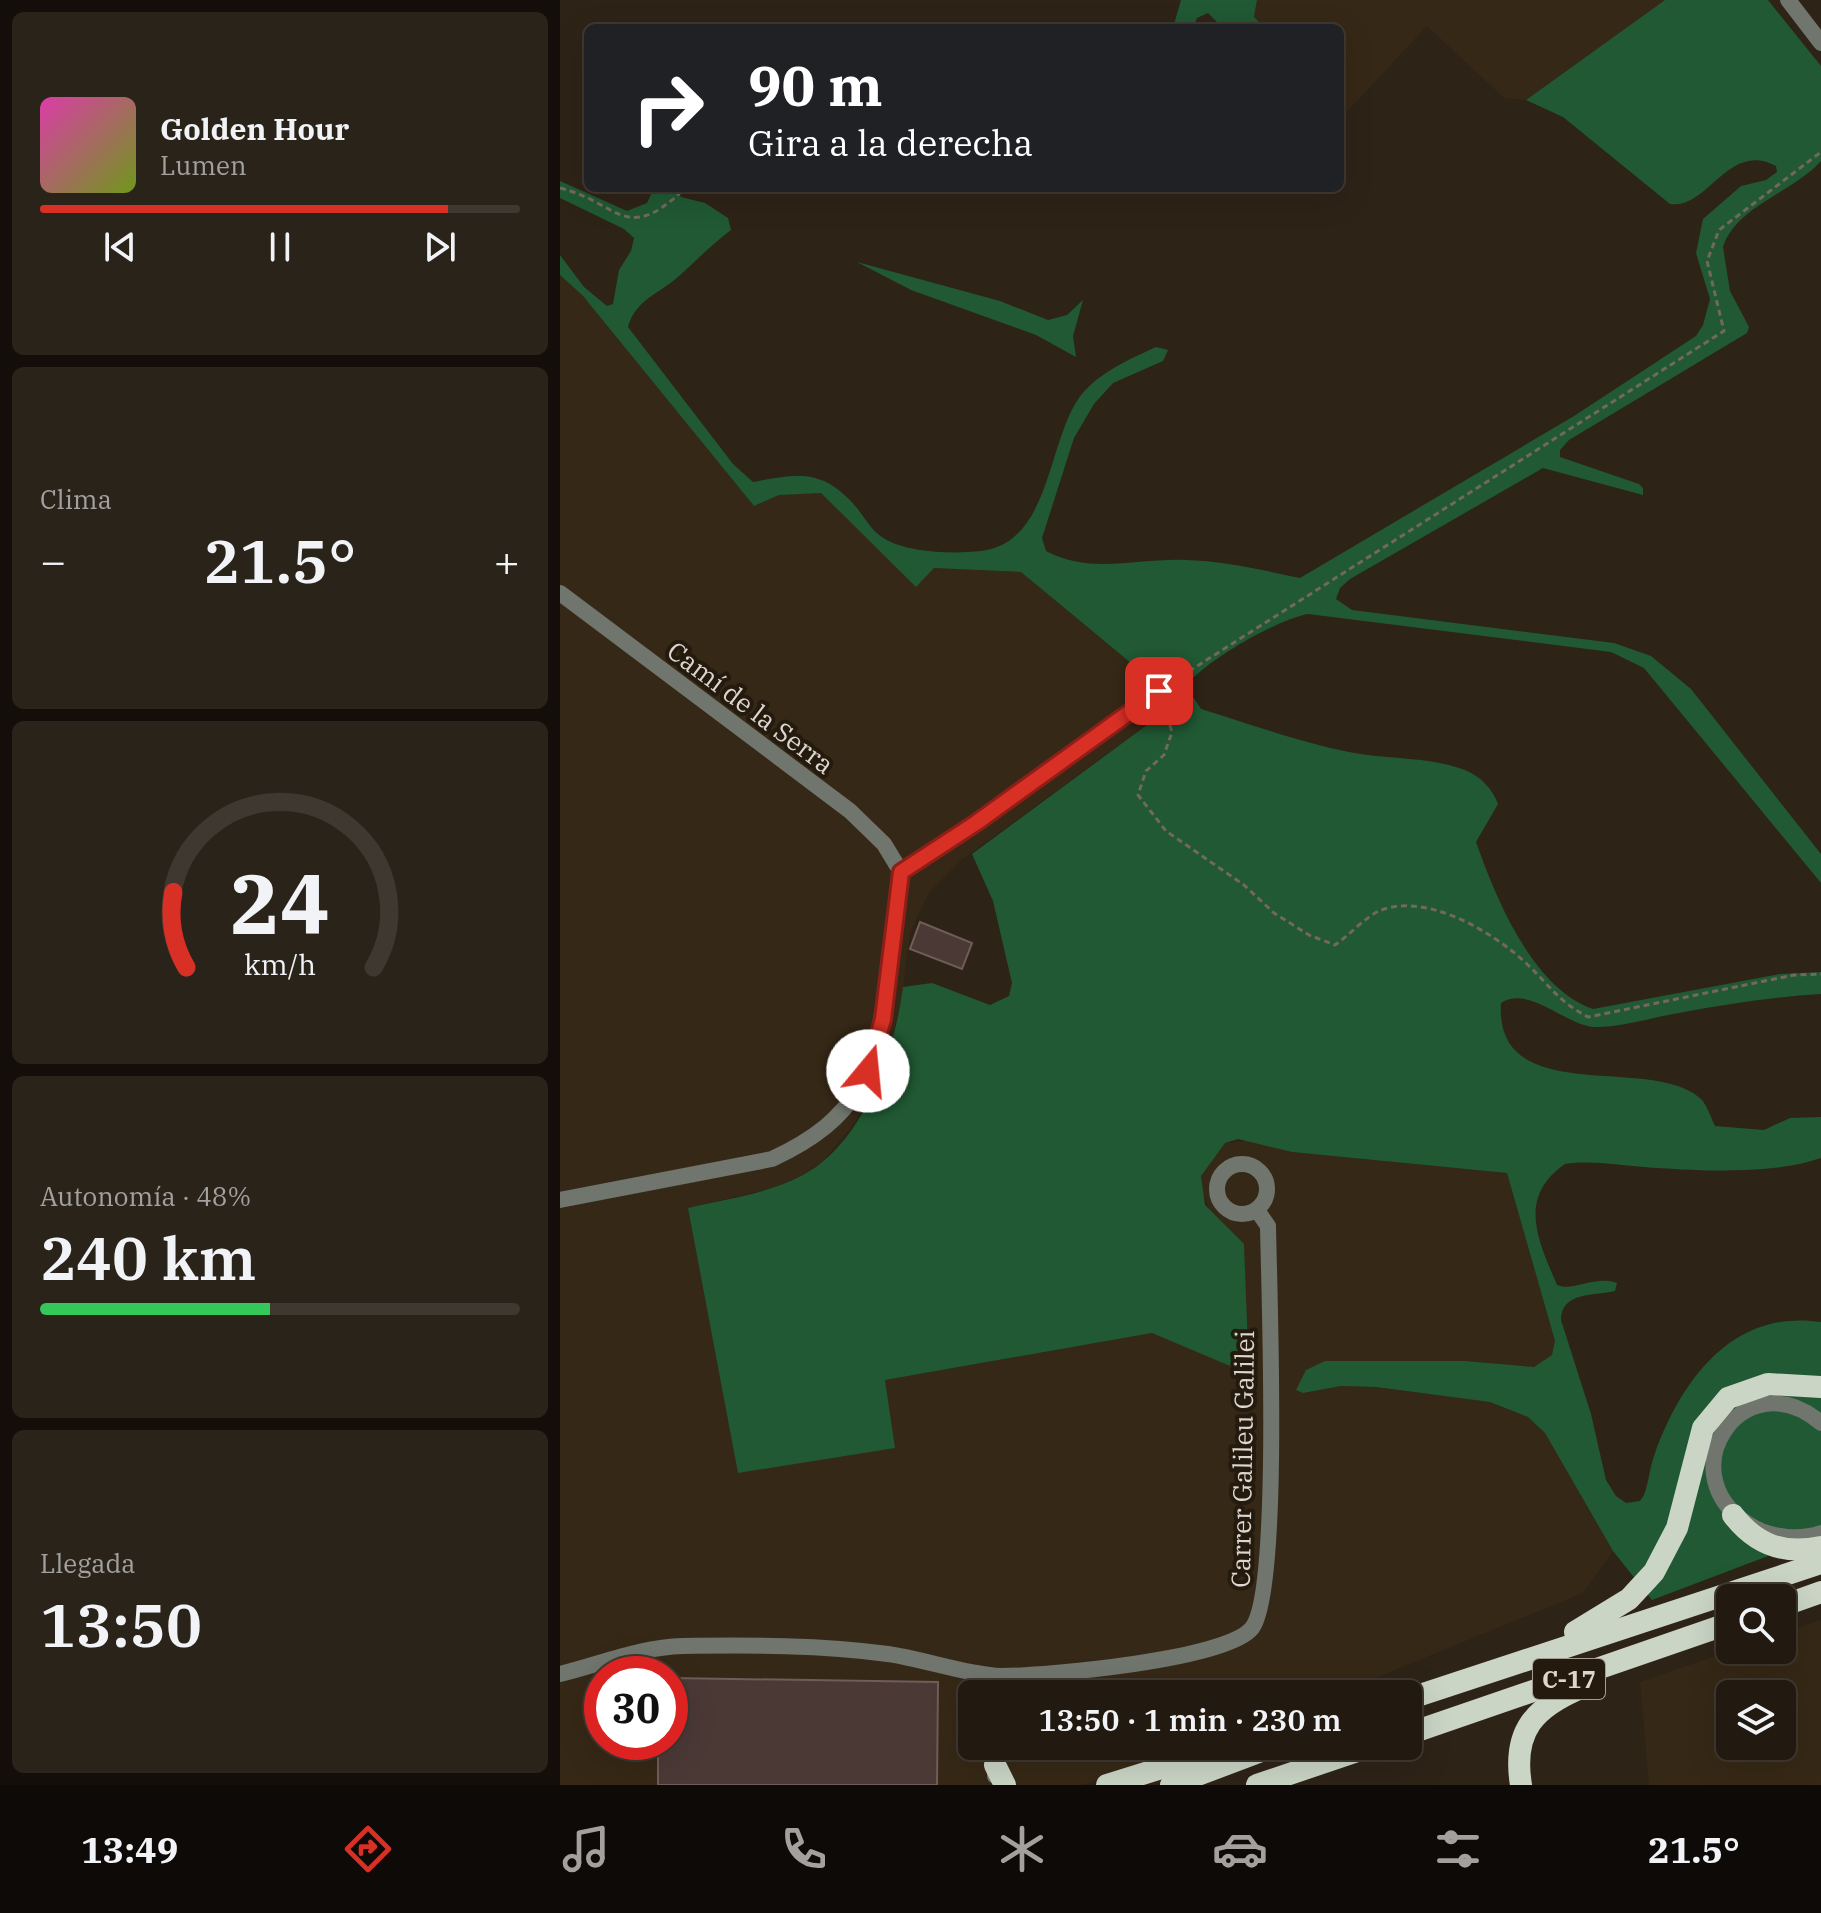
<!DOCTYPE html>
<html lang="es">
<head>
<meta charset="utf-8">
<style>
	:root { --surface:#221a11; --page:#2a231a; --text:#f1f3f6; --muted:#a2a19f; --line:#3f3831; --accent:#d93025 }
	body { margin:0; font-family:"IBM Plex Serif",serif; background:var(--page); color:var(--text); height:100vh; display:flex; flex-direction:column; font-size:30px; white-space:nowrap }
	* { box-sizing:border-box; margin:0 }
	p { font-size:26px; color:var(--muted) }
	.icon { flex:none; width:44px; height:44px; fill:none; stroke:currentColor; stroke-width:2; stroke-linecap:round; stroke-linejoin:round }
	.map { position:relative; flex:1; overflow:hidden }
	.details { display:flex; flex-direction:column; gap:12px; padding:12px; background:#130e09; width:560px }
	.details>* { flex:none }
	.banner { position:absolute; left:24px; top:24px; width:760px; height:168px; border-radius:12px; box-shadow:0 8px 32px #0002,0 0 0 2px var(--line); background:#202124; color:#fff; overflow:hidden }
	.fabs { position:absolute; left:1156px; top:1584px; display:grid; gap:16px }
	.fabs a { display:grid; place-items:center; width:80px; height:80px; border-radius:12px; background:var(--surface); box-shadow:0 8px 32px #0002,0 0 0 2px var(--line); font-size:40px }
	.speed { position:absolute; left:24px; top:1656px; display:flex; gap:16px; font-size:40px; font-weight:700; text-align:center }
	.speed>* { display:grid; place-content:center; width:104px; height:104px; border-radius:50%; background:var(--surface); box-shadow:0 8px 32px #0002,0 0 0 2px var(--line); line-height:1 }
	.speed .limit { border:12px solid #d22; background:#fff; color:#111 }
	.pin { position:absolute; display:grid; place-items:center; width:68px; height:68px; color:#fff; margin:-34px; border-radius:16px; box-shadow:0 4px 12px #0006 }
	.me { position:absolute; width:88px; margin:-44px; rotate:17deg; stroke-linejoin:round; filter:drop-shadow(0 0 6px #0008) }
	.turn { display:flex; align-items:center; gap:28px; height:168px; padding:0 32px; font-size:36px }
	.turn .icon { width:104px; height:104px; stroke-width:2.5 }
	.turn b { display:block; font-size:56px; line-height:68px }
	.big { font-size:60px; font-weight:600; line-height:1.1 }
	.details .widget { flex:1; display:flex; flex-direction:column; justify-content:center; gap:12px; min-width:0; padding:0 28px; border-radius:12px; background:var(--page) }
	.details .dial { align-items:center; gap:0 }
	.dial svg { height:208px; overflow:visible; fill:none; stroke:var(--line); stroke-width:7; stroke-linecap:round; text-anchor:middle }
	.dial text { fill:var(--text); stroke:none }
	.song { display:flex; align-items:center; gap:24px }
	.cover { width:96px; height:96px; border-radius:12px; background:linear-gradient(135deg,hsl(320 70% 55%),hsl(80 70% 35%)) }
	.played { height:8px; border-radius:4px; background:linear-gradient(90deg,var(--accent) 85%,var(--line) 85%) }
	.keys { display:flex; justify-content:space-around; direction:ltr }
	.heat { display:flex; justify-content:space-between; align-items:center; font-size:44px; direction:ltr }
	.charge { height:12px; border-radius:6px; background:linear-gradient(90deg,#34c759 48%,var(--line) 0) }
	.trip { position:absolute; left:398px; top:1680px; width:464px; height:80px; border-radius:12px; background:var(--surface); box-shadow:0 8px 32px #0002,0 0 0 2px var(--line); font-weight:600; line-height:80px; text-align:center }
	.dock { display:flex; height:128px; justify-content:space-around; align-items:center; background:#0e0a07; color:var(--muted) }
	.dock .icon { width:56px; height:56px }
	.dock .active { color:var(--accent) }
	.dock b { font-size:36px; color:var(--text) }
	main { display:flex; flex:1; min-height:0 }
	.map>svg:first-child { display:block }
	.built { fill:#362816; fill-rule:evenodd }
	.green { fill:#205933 }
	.building { fill:#4b3936; stroke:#705c59; stroke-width:2 }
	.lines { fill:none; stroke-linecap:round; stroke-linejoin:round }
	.path { stroke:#72685e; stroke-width:3; stroke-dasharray:6 4; stroke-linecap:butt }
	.minor { stroke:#70756e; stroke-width:16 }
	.trunk { stroke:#cad5c6; stroke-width:22 }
	.route-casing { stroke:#8d1f18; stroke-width:20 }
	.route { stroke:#d93025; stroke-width:14 }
	.labels { text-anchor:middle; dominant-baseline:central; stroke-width:8; stroke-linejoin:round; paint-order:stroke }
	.shield { fill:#241a0e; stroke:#a69e94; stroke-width:2 }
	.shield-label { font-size:24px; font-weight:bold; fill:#ddd6ce }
	.street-label { font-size:26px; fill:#ddd6ce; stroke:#241a0e }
</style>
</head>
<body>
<main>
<section class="details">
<div class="widget">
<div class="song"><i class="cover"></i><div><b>Golden Hour</b><p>Lumen</p></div></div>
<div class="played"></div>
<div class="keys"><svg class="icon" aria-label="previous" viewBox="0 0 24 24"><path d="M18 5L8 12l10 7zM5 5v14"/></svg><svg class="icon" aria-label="pause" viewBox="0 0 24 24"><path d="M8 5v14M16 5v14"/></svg><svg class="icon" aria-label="next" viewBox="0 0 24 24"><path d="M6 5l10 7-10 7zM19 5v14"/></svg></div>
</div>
<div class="widget"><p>Clima</p>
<div class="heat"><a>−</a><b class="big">21.5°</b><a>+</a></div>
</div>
<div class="widget dial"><svg viewBox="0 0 100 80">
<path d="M14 69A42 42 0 1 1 86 69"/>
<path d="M14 69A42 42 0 0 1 9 40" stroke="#d93025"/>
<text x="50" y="56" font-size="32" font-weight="700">24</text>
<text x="50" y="72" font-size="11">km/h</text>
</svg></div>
<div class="widget"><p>Autonomía · 48%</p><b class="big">240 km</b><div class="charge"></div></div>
<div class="widget"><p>Llegada</p><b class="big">13:50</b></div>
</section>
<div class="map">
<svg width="1261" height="1785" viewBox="0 0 1261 1785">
	<rect width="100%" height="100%" fill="#2e2317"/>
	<g class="built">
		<polygon points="697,0 1105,0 966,100 944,98 867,26 784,115 780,110 780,28 705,28 694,17"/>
		<path d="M0,275L23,296L194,506L219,495L261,492L356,587L374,568L461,572L618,702L400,861L369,892L350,933L342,997L324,1072L292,1126L264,1160L241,1176L213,1188L128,1208L334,1448L325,1380L592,1333L688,1373L684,1244L652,1216L642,1191L641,1176L647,1163L665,1143L693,1140L732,1152L947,1173L995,1341L996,1349L987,1361L974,1367L905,1361H765L743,1393L781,1386L816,1387L930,1402L968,1417L985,1433L1053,1551L1023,1593L776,1694H412V1746H638L522,1785H0ZM42,1674H110V1742H42Z"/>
		<path d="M1261,1620V1785H1089L1080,1682L1173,1650H1222V1633ZM1170,1694H1222V1746H1170Z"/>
	</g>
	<g class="green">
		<polygon points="621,0 697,0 694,17 705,28 663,28 648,13 637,18 633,28 613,28"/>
		<path d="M1105,0H1208L1261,66V161C1234,192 1176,206 1163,247L1170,291L1189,327L1187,333L1009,440L1000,450V457L1079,484L1083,488V495L983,468L790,579L780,588L776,599L792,610L1054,643L1091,656L1131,689L1261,854V883L1084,668L1051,652L748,614C716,620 646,660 626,686L641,709C690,724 739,742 789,752C828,760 868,756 905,770C921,777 932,788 938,804L916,842C936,898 972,988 1033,1009L1220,974L1261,972V994C1213,997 1167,1004 1119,1013C1093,1017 1060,1028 1033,1027C1004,1024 969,985 941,1003C934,1110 1093,1053 1141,1099C1147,1105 1151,1118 1155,1126L1204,1130L1230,1118L1261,1117V1158C1213,1175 1136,1171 1084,1167C1058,1165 1031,1160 1005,1164C956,1198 979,1242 997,1285C1013,1292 1035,1275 1057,1283L1055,1291C1036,1296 1001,1291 1001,1320L1031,1414L1046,1480L1056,1496L1066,1503L1080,1501L1084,1495C1089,1481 1090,1466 1095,1453C1122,1379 1173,1309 1261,1322V1536L1092,1600L1053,1551L985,1433L968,1417L930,1402L816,1387L781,1386L743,1393L736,1390L746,1370L765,1361H905L974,1367L992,1355L995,1341L947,1173L732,1152L678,1139L665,1143L641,1176L645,1205L684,1244L689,1374L592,1333L325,1380L335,1448L178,1473L128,1208C166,1199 206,1194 241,1176C304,1144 334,1053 343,987L372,983L430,1005L449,996L452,983L433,901L412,854L618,702L461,572L374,568L356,587L261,493L219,495L194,506L23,296L0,275V255L24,287L47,306L53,304L59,270L71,251L74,238L64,229L0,198V181L67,211L87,203L94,188H115L121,197L145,203L168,218L171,230C152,244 137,260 119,276C99,294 76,299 68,327L173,464L193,482C240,473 264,469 297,508C306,519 312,532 325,539C349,553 394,554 421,551C489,543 487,448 517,401C533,375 570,359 596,347L608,350L603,361L553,383L534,404L514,438L482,538L486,551C530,575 578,558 625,560C664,561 702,570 740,578L1014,416L1136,336L1143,325L1150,299L1136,253L1143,219L1181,186L1206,180L1217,172L1216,166C1168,140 1148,210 1110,204L1003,117L966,100Z"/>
		<polygon points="297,262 440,301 488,320 507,315 523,300 513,336 516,357 476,335 351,290"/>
	</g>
	<g class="building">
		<polygon points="360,922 412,943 402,969 350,949"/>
		<polygon points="110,1678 378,1682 377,1785 98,1785 98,1742 110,1742"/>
	</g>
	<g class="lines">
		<g class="path">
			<path d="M0,188C58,202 65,245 122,191"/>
			<polyline points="612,682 1164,331 1147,261 1159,230 1261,152"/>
			<path d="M604,706L612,732L604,755L586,771L578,795L606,831L684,885L714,913L749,935L775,945C788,936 807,916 819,911C866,891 935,933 968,965C990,986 999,1002 1028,1017L1234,975L1261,974"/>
		</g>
		<g class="minor">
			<polyline points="1228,0 1261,43"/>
			<polyline points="0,593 290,811 324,844 341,872"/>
			<polyline points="341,872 416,823 599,691"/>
			<circle cx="682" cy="1189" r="25"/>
			<path d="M0,1200L212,1159C300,1118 314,1073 327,983C332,946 337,909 341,872"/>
			<path d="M1261,1423C1183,1356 1102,1478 1195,1528C1214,1538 1240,1540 1261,1533"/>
			<path d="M0,1674C41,1664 81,1647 123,1646C191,1645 261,1645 328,1654C363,1659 408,1675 441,1676C485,1676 667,1660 692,1628C721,1591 709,1289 708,1226L697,1210"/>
			<polyline points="436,1694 437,1676"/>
			<polyline points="435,1776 436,1746"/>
		</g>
		<g class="trunk">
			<path d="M1173,1515C1196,1545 1224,1555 1261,1547"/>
			<polyline points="1222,1606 1261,1592"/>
			<polyline points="1015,1632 1069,1599 1094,1572 1117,1528 1143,1428 1168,1398 1208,1384 1261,1387"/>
			<polyline points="848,1699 1261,1563"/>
			<polyline points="848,1734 1170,1623"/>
			<polyline points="435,1765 445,1785"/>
			<polyline points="547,1785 672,1746"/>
			<polyline points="611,1785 715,1746"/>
			<polyline points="697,1785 812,1746"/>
			<path d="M961,1785C952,1730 975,1707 1023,1687"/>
		</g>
	</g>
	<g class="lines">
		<defs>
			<polyline id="route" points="308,1071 323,1019 341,872 416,823 599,691"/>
		</defs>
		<use href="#route" class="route-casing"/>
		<use href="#route" class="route"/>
	</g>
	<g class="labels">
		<rect class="shield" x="973" y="1659" width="72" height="40" rx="6"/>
		<g class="shield-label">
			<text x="1009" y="1679">C-17</text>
		</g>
		<g class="street-label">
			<text transform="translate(191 707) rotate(37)">Camí de la Serra</text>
			<text transform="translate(682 1459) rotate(-89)">Carrer Galileu Galilei</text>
		</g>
	</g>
</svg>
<div class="fabs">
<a><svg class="icon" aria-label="search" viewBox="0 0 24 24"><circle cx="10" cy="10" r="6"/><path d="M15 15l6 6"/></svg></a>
<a><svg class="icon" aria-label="layers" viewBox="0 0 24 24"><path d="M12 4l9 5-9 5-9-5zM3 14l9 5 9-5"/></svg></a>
</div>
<div class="speed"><div class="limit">30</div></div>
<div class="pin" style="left:599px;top:691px;background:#d93025"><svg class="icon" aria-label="arrive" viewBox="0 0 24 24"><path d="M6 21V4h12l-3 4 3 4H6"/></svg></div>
<svg class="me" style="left:308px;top:1071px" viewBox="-20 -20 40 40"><circle r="19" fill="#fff"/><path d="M0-13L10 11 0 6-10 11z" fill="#d93025"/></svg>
<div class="trip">13:50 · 1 min · 230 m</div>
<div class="banner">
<div class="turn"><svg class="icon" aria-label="right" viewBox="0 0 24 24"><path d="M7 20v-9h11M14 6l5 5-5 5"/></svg><div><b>90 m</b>Gira a la derecha</div></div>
</div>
</div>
</main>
<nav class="dock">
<b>13:49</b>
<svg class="icon active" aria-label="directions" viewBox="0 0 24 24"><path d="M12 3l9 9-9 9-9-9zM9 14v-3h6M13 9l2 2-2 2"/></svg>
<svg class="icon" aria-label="music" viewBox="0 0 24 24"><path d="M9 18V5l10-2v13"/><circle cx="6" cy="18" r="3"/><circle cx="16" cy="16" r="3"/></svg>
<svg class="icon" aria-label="phone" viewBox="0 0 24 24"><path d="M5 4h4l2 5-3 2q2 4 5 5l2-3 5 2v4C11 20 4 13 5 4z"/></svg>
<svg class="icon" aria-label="climate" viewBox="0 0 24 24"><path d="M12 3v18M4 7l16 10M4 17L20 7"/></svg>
<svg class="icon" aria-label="car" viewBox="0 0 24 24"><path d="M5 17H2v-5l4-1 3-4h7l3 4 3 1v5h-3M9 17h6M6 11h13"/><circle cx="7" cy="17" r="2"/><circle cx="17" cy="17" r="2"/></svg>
<svg class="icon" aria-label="filters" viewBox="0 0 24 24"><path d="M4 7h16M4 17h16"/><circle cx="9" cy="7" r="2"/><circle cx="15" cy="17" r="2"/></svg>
<b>21.5°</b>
</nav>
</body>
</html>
